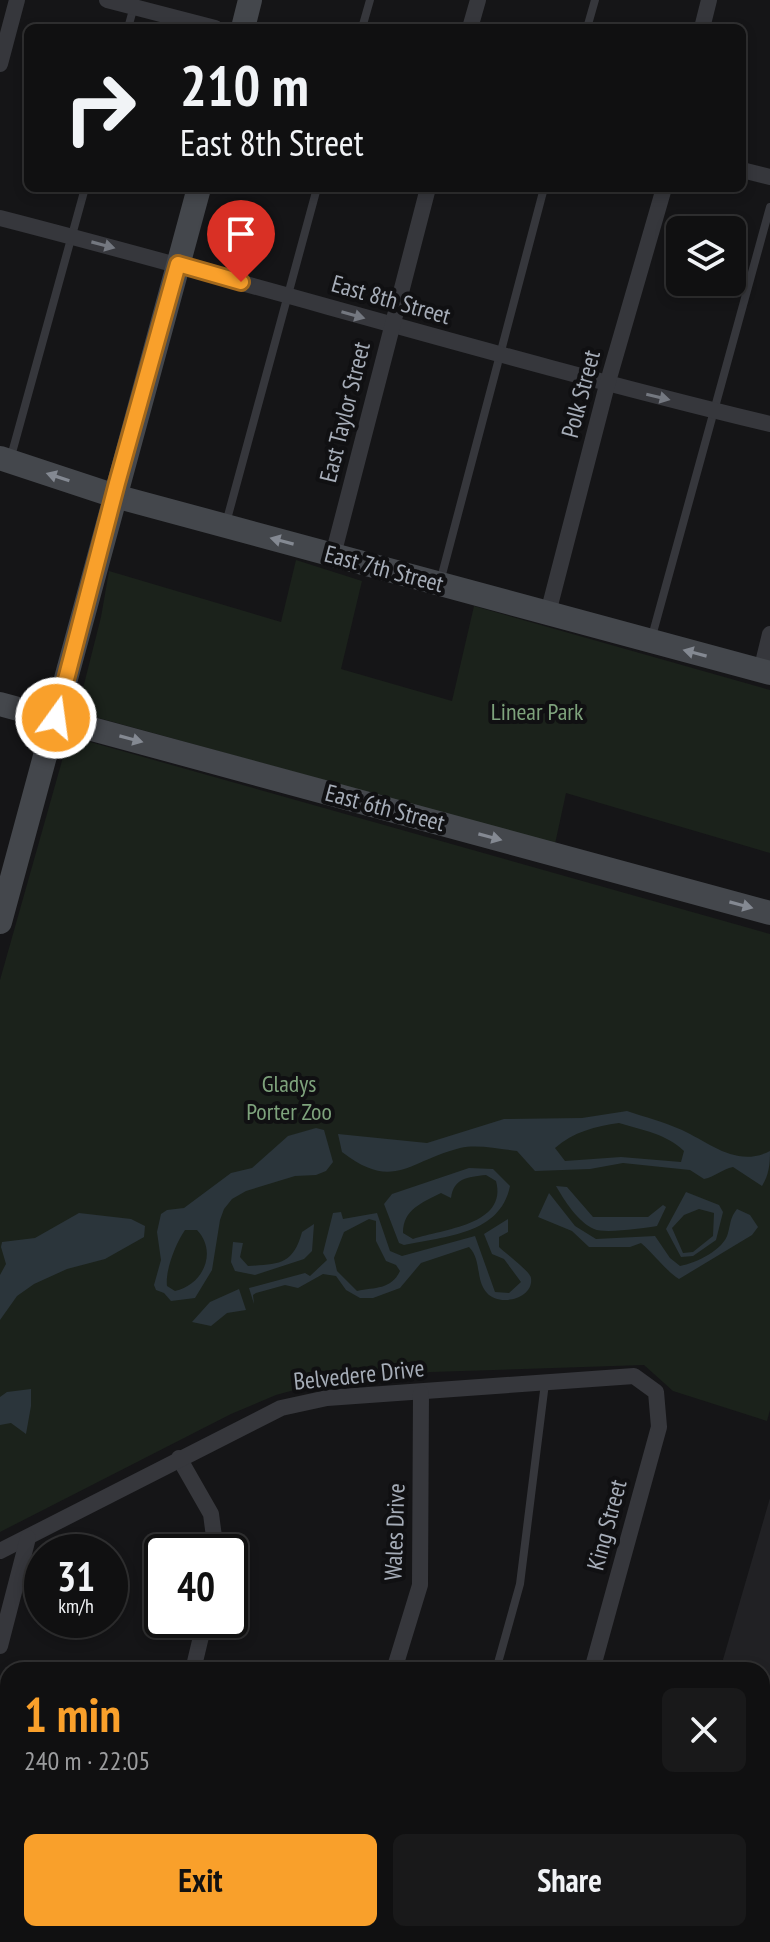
<!DOCTYPE html>
<meta charset="utf-8">
<style>
:root{--surface:#101011;--page:#19191a;--text:#f1f3f6;--muted:#9c9d9f;--line:#303031;--accent:#f9a02b}
body{margin:0;font-family:"PT Sans Narrow",sans-serif;background:var(--page);color:var(--text);height:100vh;display:flex;flex-direction:column;font-size:30px;white-space:nowrap}
*{box-sizing:border-box;margin:0}
p{font-size:26px;color:var(--muted)}
.icon{flex:none;width:44px;height:44px;fill:none;stroke:currentColor;stroke-width:2;stroke-linecap:round;stroke-linejoin:round}
.map{position:relative;flex:1;overflow:hidden}
.details{position:absolute;left:0px;top:1662px;width:770px;height:280px;display:flex;flex-direction:column;background:var(--surface);border-radius:24px 24px 0 0;box-shadow:0 4px 12px #0003,0 0 0 2px var(--line)}
.details>*{flex:none}
.hud{position:absolute;left:24px;top:24px;width:722px;height:168px;border-radius:12px;box-shadow:0 4px 12px #0003,0 0 0 2px var(--line);background:#101011;color:var(--text);overflow:hidden}
.fabs{position:absolute;left:666px;top:216px;display:grid;gap:16px}
.fabs a{display:grid;place-items:center;width:80px;height:80px;border-radius:12px;background:var(--surface);box-shadow:0 4px 12px #0003,0 0 0 2px var(--line);font-size:40px}
.speed{position:absolute;left:24px;top:1534px;display:flex;gap:16px;font-size:40px;font-weight:700;text-align:center}
.speed>*{display:grid;place-content:center;width:104px;height:104px;border-radius:50%;background:var(--surface);box-shadow:0 4px 12px #0003,0 0 0 2px var(--line);line-height:1}
.speed small{font-size:20px;font-weight:400}
.speed .limit{border:4px solid #111;border-radius:12px;background:#fff;color:#111}
.pin{position:absolute;display:grid;place-items:center;width:68px;height:68px;color:#fff;margin:-82px -34px;border-radius:50% 50% 50% 0;rotate:-45deg;box-shadow:0 0 8px #0007}
.pin .icon{rotate:45deg}
.me{position:absolute;width:88px;margin:-44px;rotate:14deg;stroke-linejoin:round;filter:drop-shadow(0 0 6px #0008)}
.turn{display:flex;align-items:center;gap:28px;height:168px;padding:0 24px;font-size:36px}
.turn .icon{width:104px;height:104px;stroke-width:2.5}
.turn b{display:block;font-size:56px;line-height:68px}
.round{display:grid;place-items:center;flex:none;width:84px;height:84px;border-radius:12px;background:var(--page)}
.head{display:flex;align-items:center;justify-content:space-between;height:136px;padding:0 24px}
h1{font-size:48px;font-weight:700;line-height:60px;color:var(--accent)}
.cta{display:flex;gap:16px;margin-top:auto;padding:16px 24px}
.cta a{flex:1;height:92px;border-radius:12px;background:var(--accent);color:#111;font-size:32px;font-weight:700;line-height:92px;text-align:center}
.cta a+a{background:var(--page);color:var(--text)}
.map>svg:first-child{display:block}
.built{fill:#212124}
.green{fill:#1b221b}
.water{fill:#2b353b;fill-rule:evenodd}
.lines{fill:none;stroke-linecap:round;stroke-linejoin:round}
.lane{stroke:#36373c;stroke-width:8}
.street{stroke:#36373c;stroke-width:16}
.secondary{stroke:#44474c;stroke-width:24}
.oneway{fill:#747880}
.oneway2{fill:#848992}
.route-casing{stroke:#a2681c;stroke-width:20}
.route{stroke:#f9a02b;stroke-width:14}
.labels{text-anchor:middle;stroke-width:8;stroke-linejoin:round;paint-order:stroke}
.street-label{font-size:24px;fill:#a6adb8;stroke:#101012}
.park-label{font-size:24px;fill:#7ea37c;stroke:#101012}
</style>
<div class="map">
<svg width="770" height="1942" viewBox="0 0 770 1942">
<rect width="100%" height="100%" fill="#151517"/>
<!-- built -->
<path class="built" d="M 770,1498 L 770,1694 L 762,1701 L 762,1670 L 720,1670 Z"/>
<!-- green -->
<g class="green">
<path d="M 296,560 L 362,581 L 341,669 L 452,701 L 474,606 L 770,690 L 770,853 L 566,793 L 555,844 L 77,712 L 101,617 L 109,571 L 281,622 Z"/>
<path d="M 69,736 L 770,934 L 770,1410 L 767,1421 L 673,1391 L 644,1365 L 431,1372 L 316,1384 L 276,1395 L 231,1414 L 0,1532 L 0,980 Z"/>
</g>
<!-- water -->
<g class="water">
<path d="M 627,1111 C 645,1117 664,1122 682,1130 C 710,1143 737,1168 770,1151 C 770,1164 769,1175 762,1186 L 733,1167 C 722,1169 715,1177 704,1179 L 690,1170 L 623,1163 L 590,1169 L 535,1171 L 517,1151 C 500,1149 477,1144 460,1148 C 408,1161 394,1192 342,1152 L 338,1134 L 427,1143 L 504,1119 L 582,1118 ZM 619,1123 C 642,1130 667,1134 684,1151 L 681,1162 L 621,1157 L 565,1161 L 555,1148 C 573,1132 596,1126 619,1123 Z"/>
<path d="M 316,1128 L 324,1130 L 333,1162 L 326,1171 L 316,1175 L 295,1176 L 246,1191 L 232,1199 L 224,1209 L 220,1220 L 212,1270 L 195,1298 L 171,1301 L 164,1293 L 156,1290 L 154,1285 L 161,1260 L 157,1232 L 161,1214 L 167,1210 L 184,1208 L 231,1173 L 252,1168 L 288,1136 ZM 185,1230 L 197,1230 C 218,1252 203,1285 175,1291 L 167,1286 C 165,1270 176,1243 185,1230 Z"/>
<path d="M 469,1168 L 493,1169 L 510,1186 C 500,1235 445,1236 404,1245 L 399,1243 L 384,1204 L 392,1194 ZM 486,1175 L 496,1181 C 508,1225 443,1229 413,1239 L 403,1233 C 403,1209 422,1203 441,1193 L 451,1198 C 454,1178 467,1177 486,1175 Z"/>
<path d="M 556,1186 L 567,1187 L 593,1217 L 648,1217 L 663,1205 L 666,1207 L 657,1226 C 643,1228 605,1234 594,1229 C 578,1222 564,1200 556,1186 Z"/>
<path d="M 686,1192 L 719,1205 L 723,1212 L 716,1240 L 693,1256 L 681,1257 L 666,1229 ZM 699,1209 L 714,1213 L 713,1236 L 693,1252 L 683,1253 L 672,1228 L 684,1215 Z"/>
<path d="M 549,1193 L 575,1226 L 596,1239 L 655,1236 L 670,1258 L 680,1266 C 696,1263 724,1250 728,1233 C 731,1222 730,1218 737,1209 L 750,1215 L 758,1227 L 752,1235 L 679,1279 C 664,1269 655,1255 641,1243 L 630,1247 L 589,1247 L 572,1231 L 538,1217 Z"/>
<path d="M 341,1212 L 343,1219 L 377,1213 L 390,1251 L 402,1256 L 475,1236 L 495,1292 L 509,1293 L 521,1282 L 504,1259 L 492,1254 L 484,1234 L 508,1219 L 508,1232 L 499,1237 L 499,1247 C 505,1253 530,1271 531,1278 C 534,1299 499,1307 487,1293 C 475,1280 482,1260 469,1247 L 421,1263 L 400,1288 L 373,1298 L 360,1298 L 346,1290 L 336,1276 L 323,1274 L 298,1288 L 285,1285 L 256,1293 L 253,1295 L 254,1304 L 249,1288 L 305,1273 L 310,1276 L 327,1260 L 323,1253 L 333,1213 ZM 369,1219 L 376,1221 L 376,1241 L 386,1261 L 396,1265 L 400,1271 C 391,1290 375,1287 357,1291 L 337,1271 L 334,1258 L 344,1232 Z"/>
<path d="M 79,1213 L 131,1219 L 145,1226 L 144,1237 L 105,1259 L 67,1269 L 34,1284 L 17,1296 L 0,1320 L 0,1275 L 6,1264 L 1,1247 L 2,1242 L 35,1238 Z"/>
<path d="M 314,1224 L 312,1251 L 304,1259 L 255,1275 L 235,1271 L 231,1262 L 233,1242 L 243,1243 L 240,1257 L 248,1266 C 279,1264 293,1265 302,1232 Z"/>
<path d="M 239,1289 L 246,1310 L 227,1313 L 211,1326 L 192,1322 L 210,1302 Z"/>
<path d="M 31,1389 L 31,1406 L 26,1434 L 11,1423 L 0,1425 L 0,1397 L 7,1392 Z"/>
</g>
<g class="lines">
<!-- lane -->
<g class="lane">
<path d="M 128,28 L 134,6"/>
<path d="M 362,28 L 370,0"/>
<path d="M 587,28 L 595,0"/>
<path d="M 10,460 L 85,188"/>
<path d="M 226,523 L 317,188"/>
<path d="M 440,582 L 544,188"/>
<path d="M 654,629 L 770,207"/>
<path d="M 496,1670 L 520,1584 L 545,1383"/>
</g>
<!-- street -->
<g class="street">
<path d="M 107,0 L 215,28"/>
<path d="M 470,28 L 478,0"/>
<path d="M 702,28 L 709,0"/>
<path d="M 0,64 L 17,0"/>
<path d="M 742,170 L 770,177"/>
<path d="M 0,218 C 257,284 512,362 770,424"/>
<path d="M 333,555 L 428,188"/>
<path d="M 548,613 L 607,385 L 664,188"/>
<path d="M 761,671 L 770,634"/>
<path d="M 179,1458 L 211,1514 L 216,1552"/>
<path d="M 0,1551 L 281,1408 L 327,1398 L 634,1376 L 656,1392 L 659,1427 L 592,1670"/>
<path d="M 0,1646 L 28,1538"/>
<path d="M 193,1670 L 205,1620"/>
<path d="M 394,1670 L 420,1585 L 421,1393"/>
<path d="M 172,1942 L 188,1934"/>
<path d="M 769,1942 L 770,1940"/>
</g>
<!-- secondary -->
<g class="secondary">
<path d="M 243,28 L 250,0"/>
<path d="M 0,458 L 115,496 L 770,673"/>
<path d="M 0,704 L 770,913"/>
<path d="M 0,922 L 199,188"/>
<path d="M 762,1715 L 770,1708"/>
<path d="M 452,1942 L 466,1934"/>
</g>
</g>
<!-- one-way arrows -->
<defs><path id="oneway-solid" d="M-6-.8H1V-3.2L6.5 0L1 3.2V.8H-6Z" transform="scale(2)"/></defs>
<g class="oneway">
<use href="#oneway-solid" transform="translate(103 245) rotate(15)"/>
<use href="#oneway-solid" transform="translate(353 315) rotate(16)"/>
<use href="#oneway-solid" transform="translate(658 397) rotate(13)"/>
</g>
<g class="oneway2">
<use href="#oneway-solid" transform="translate(58 477) rotate(-162)"/>
<use href="#oneway-solid" transform="translate(282 541) rotate(-165)"/>
<use href="#oneway-solid" transform="translate(695 653) rotate(-165)"/>
<use href="#oneway-solid" transform="translate(131 739) rotate(15)"/>
<use href="#oneway-solid" transform="translate(490 837) rotate(15)"/>
<use href="#oneway-solid" transform="translate(741 905) rotate(15)"/>
</g>
<g class="lines">
<!-- route casing -->
<g class="route-casing">
<path id="route" d="M 56,718 L 117,483 L 178,264 L 241,282"/>
</g>
<!-- route -->
<use href="#route" class="route"/>
</g>
<g class="labels">
<!-- street labels -->
<g class="street-label">
<text transform="translate(391 300) rotate(16)" y="8">East 8th Street</text>
<text transform="translate(581 394) rotate(-75)" y="8">Polk Street</text>
<text transform="translate(345 412) rotate(-76)" y="8">East Taylor Street</text>
<text transform="translate(384 569) rotate(15)" y="8">East 7th Street</text>
<text transform="translate(385 808) rotate(15)" y="8">East 6th Street</text>
<text transform="translate(359 1375) rotate(-6)" y="8">Belvedere Drive</text>
<text transform="translate(607 1525) rotate(-75)" y="8">King Street</text>
<text transform="translate(395 1532) rotate(-88)" y="8">Wales Drive</text>
</g>
<!-- park labels -->
<g class="park-label">
<text x="537" y="720">Linear Park</text>
<text x="289" y="1092">Gladys<tspan x="289" dy="28">Porter Zoo</tspan></text>
</g>
</g>
</svg>
<div class="fabs">
<a><svg class="icon" aria-label="layers" viewBox="0 0 24 24"><path d="M12 4l9 5-9 5-9-5zM3 14l9 5 9-5"/></svg></a>
</div>
<div class="speed"><div>31<small>km/h</small></div><div class="limit">40</div></div>
<div class="pin" style="left:241px;top:282px;background:#d93025"><svg class="icon" aria-label="arrive" viewBox="0 0 24 24"><path d="M6 21V4h12l-3 4 3 4H6"/></svg></div>
<svg class="me" style="left:56px;top:718px" viewBox="-20 -20 40 40"><circle r="17" fill="#f9a02b" stroke="#fff" stroke-width="3"/><path d="M0-11L8 9 0 5-8 9z" fill="#fff"/></svg>
<div class="hud">
<div class="turn"><svg class="icon" aria-label="right" viewBox="0 0 24 24"><path d="M7 20v-9h11M14 6l5 5-5 5"/></svg><div><b>210 m</b>East 8th Street</div></div>
</div>
<section class="details">
<div class="head"><div><h1>1 min</h1><p>240 m · 22:05</p></div><a class="round"><svg class="icon" aria-label="close" viewBox="0 0 24 24"><path d="M6 6l12 12M18 6L6 18"/></svg></a></div>
<div class="cta"><a>Exit</a><a>Share</a></div>
</section>
</div>
